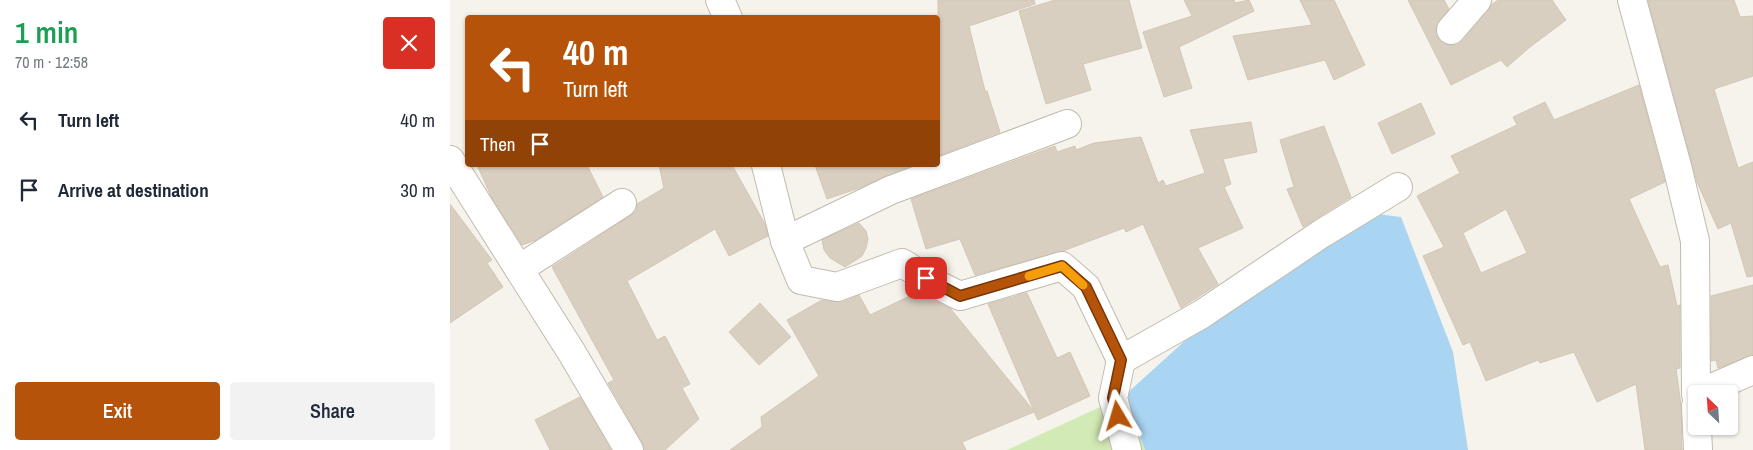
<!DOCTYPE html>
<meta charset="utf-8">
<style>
:root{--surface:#fff;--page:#f2f2f3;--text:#1f2937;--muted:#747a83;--accent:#b45309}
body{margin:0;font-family:"Archivo Narrow",sans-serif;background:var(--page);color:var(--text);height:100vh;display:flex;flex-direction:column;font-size:19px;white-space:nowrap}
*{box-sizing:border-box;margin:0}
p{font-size:16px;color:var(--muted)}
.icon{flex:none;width:28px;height:28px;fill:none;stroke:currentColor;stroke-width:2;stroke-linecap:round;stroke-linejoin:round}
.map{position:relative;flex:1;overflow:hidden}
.side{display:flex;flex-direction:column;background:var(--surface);width:450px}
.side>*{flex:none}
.hud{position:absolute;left:15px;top:15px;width:475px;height:152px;border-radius:5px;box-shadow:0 1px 4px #0004;background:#b45309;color:#fff;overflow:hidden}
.needle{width:32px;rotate:335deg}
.fabs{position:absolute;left:1238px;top:385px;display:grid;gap:10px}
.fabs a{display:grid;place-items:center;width:50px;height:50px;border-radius:5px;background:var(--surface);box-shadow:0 1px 4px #0004;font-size:25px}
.pin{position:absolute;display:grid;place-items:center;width:42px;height:42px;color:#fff;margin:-21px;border-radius:10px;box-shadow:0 2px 8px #0006}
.me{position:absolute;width:55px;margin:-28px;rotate:353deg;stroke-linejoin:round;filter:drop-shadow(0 0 4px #0008)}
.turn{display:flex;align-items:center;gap:18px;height:105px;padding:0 15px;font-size:22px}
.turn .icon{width:65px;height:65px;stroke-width:2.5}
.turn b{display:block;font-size:35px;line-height:42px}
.then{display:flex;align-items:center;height:48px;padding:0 15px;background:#0003;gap:10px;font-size:19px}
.round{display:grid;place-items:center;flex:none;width:52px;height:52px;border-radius:5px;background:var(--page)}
.summary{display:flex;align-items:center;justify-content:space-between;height:85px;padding:0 15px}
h1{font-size:30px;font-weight:600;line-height:38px;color:#1e9e55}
.button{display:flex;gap:10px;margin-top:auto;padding:10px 15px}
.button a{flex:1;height:58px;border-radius:5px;background:var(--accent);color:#fff;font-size:20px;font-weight:600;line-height:58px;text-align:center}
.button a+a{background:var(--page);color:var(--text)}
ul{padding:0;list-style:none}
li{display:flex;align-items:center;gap:15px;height:70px;padding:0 15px}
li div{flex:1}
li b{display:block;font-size:19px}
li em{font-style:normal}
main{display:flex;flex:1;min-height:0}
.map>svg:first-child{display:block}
.green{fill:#d2eab5}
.water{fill:#a9d4f2}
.building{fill:#d8cfc1;stroke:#d3c7b4;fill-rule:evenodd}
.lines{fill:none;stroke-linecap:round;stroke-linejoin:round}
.minor-casing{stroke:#c2bbae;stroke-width:30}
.minor{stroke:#fff;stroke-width:28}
.route-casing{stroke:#753606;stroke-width:12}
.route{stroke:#b45309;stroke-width:9}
.slow{stroke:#f59e0b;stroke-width:9}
</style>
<main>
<section class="side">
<div class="summary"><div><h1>1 min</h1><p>70 m · 12:58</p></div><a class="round" style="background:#d93025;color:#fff"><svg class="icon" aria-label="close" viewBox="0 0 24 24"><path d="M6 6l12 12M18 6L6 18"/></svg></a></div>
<ul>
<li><svg class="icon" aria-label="left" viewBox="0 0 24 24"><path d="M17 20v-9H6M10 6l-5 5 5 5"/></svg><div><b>Turn left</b></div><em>40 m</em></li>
<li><svg class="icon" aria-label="arrive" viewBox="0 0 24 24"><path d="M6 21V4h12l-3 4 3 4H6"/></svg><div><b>Arrive at destination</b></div><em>30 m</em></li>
</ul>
<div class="button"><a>Exit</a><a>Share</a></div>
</section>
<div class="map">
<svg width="1303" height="450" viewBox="0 0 1303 450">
<rect width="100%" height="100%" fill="#f6f3ec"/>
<!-- green -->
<path class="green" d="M 674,396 L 695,450 L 557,450 Z"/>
<!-- water -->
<path class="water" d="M 919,213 L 951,217 L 1003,352 L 1018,450 L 695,450 L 674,396 L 748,329 Z"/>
<!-- building -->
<g class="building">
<path d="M 488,0 L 584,0 L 585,4 L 519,26 L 535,91 L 537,91 L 550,132 L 488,156 Z"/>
<path d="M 605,0 L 679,0 L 692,48 L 633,64 L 641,90 L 596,104 L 569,11 Z"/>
<path d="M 734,0 L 784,0 L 785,3 L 799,0 L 804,11 L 729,47 L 742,88 L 714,97 L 693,32 L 742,16 Z"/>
<path d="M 850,0 L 884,0 L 915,65 L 884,80 L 875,60 L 798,80 L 783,36 L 862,25 Z"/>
<path d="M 958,0 L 994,0 L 999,9 L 986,27 L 986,35 L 990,41 L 999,45 L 1007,45 L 1013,40 L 1041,5 L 1048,0 L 1102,0 L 1116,20 L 1080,47 L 1057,67 L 1051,60 L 1001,85 Z"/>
<path d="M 1198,0 L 1284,0 L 1290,17 L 1303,16 L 1303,76 L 1264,89 L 1288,168 L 1303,162 L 1303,276 L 1297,277 L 1281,223 L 1268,229 L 1247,182 Z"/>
<path d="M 1189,85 L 1215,182 L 1179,199 L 1210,267 L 1218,265 L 1227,306 L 1230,305 L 1230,368 L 1226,369 L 1231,405 L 1232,450 L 1195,450 L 1186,384 L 1147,402 L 1124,352 L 1090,363 L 1088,360 L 1036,381 L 1020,342 L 1013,345 L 973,256 L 994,247 L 967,196 L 1010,173 L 1001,156 L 1067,125 L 1063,117 L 1095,102 L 1104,120 ZM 1056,209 L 1077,253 L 1031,273 L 1013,233 Z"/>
<path d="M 971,103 L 985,134 L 942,154 L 928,123 Z"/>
<path d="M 801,122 L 807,152 L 773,159 L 781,184 L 774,187 L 793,228 L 748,248 L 768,284 L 731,308 L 693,224 L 676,232 L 674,228 L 613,251 L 525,275 L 510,239 L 476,249 L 461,199 L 605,146 L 607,152 L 625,146 L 626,150 L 644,143 L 691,137 L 708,183 L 713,180 L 716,186 L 755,173 L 740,130 Z"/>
<path d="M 874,126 L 901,197 L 853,227 L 837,189 L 844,187 L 830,140 Z"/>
<path d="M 27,165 L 137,165 L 153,197 L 86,240 L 72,245 L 42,198 Z"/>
<path d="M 209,165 L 282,165 L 315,224 L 318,236 L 279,256 L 265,229 L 177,281 L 207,340 L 215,336 L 240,384 L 232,388 L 249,419 L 215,450 L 195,450 L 192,442 L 158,383 L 164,380 L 102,267 L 180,216 L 186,211 L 187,204 L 214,188 Z"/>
<path d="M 365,165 L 463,165 L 409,188 L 377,199 Z"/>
<path d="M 0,204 L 42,260 L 37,263 L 53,287 L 0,323 Z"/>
<path d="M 409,223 L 416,231 L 418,239 L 416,248 L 412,256 L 395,267 L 380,258 L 374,250 L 372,240 Z"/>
<path d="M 1303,285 L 1303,355 L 1268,368 L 1266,360 L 1261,361 L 1261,296 Z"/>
<path d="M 466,293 L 500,308 L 584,411 L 538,304 L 577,293 L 607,358 L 620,352 L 640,396 L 588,420 L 584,412 L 512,442 L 516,450 L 280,450 L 312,427 L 311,417 L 369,376 L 337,320 L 372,300 L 392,302 L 409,295 L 420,315 Z"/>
<path d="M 310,303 L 341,337 L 309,365 L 279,332 Z"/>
<path d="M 130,397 L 161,450 L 100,450 L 85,420 Z"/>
</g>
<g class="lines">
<!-- minor casing -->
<g class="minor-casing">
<g id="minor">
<path d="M 270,0 L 278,18"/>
<path d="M 1182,0 L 1228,170 L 1245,241 L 1246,394"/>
<path d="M 1001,30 L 1027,0"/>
<path d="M 0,160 L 122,353 L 179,450"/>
<path d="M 316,165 L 335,241 L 351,280 L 387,287 L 452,263 L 488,285 L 510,296 L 612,266 L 636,287 L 671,360"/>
<path d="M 335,241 L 441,190 L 617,124"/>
<path d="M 69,269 L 172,203"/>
<path d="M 1248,394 L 1303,370"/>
<path d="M 1246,406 L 1248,450"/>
<path d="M 677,450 L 663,398 L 671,360 L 752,314 L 871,234 L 948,187"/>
</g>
</g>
<!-- minor -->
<use href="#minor" class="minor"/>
</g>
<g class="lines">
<!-- route casing -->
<g class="route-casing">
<path id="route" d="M 476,278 L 510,296 L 612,266 L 636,287 L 671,360 L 663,398 L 668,416"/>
</g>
<!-- route -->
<use href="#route" class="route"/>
<!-- slow -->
<path class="slow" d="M 579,276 L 612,266 L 633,285"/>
</g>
</svg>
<div class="fabs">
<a><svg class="needle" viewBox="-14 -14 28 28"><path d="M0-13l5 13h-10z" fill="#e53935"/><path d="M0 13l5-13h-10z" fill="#747a83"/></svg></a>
</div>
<div class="pin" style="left:476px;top:278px;background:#d93025"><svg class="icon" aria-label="arrive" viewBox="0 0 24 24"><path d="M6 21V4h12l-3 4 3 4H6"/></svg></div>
<svg class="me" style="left:668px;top:416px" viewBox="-20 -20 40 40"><path d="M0-17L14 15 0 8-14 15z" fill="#b45309" stroke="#fff" stroke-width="4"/></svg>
<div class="hud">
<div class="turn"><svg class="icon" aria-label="left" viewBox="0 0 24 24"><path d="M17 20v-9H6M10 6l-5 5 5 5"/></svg><div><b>40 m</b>Turn left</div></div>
<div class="then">Then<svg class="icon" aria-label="arrive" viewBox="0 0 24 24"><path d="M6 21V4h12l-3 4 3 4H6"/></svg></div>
</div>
</div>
</main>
